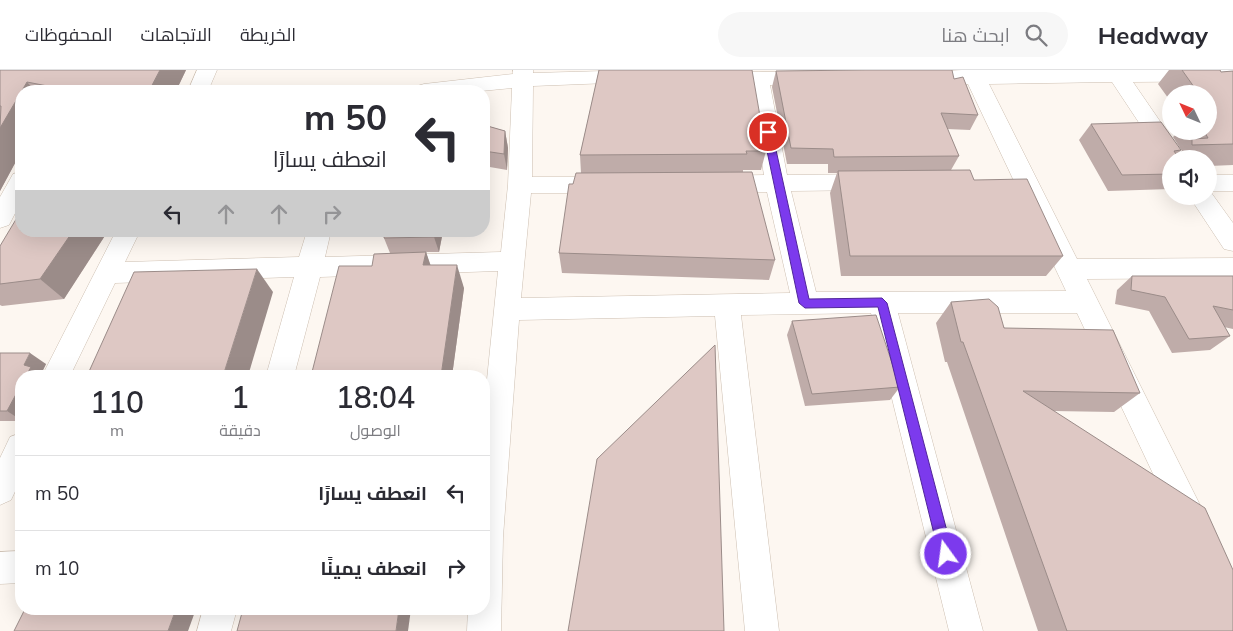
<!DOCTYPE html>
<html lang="ar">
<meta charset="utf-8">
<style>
:root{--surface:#fff;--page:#f7f7f7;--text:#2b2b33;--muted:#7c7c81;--line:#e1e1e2}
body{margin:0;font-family:Mulish,Cairo,sans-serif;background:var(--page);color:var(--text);direction:rtl;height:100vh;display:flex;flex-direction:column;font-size:19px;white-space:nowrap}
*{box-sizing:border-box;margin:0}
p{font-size:16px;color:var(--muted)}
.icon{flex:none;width:28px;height:28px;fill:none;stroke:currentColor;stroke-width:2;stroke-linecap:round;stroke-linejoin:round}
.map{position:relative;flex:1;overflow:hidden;direction:ltr}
.panel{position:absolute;left:15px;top:300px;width:475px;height:245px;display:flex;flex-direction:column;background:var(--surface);border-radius:20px;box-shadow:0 5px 20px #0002;direction:rtl}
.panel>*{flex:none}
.banner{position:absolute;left:15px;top:15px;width:475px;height:152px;border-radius:20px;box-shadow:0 5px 20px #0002;direction:rtl;background:#fff;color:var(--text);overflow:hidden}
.needle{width:32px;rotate:313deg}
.tools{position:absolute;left:1162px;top:15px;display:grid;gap:10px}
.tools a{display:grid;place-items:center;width:55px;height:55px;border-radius:50%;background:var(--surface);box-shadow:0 5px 20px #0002;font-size:25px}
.pin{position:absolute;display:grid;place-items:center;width:42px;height:42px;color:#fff;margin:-21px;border:2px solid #fff;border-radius:50%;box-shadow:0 1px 5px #0007}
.me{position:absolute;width:55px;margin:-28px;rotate:346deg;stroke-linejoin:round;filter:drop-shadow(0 0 4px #0008)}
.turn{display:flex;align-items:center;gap:18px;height:105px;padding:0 20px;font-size:22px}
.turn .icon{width:65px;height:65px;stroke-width:2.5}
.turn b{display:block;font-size:35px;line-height:42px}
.lanes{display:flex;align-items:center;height:48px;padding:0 20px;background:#0003;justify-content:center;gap:25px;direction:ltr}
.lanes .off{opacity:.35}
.eta{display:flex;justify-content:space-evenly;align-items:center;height:85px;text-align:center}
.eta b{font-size:30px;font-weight:600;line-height:35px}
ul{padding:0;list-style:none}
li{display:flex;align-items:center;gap:15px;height:75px;padding:0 20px;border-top:1px solid var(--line)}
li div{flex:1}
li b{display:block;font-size:19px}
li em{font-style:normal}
header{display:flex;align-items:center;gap:30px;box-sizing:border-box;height:70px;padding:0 25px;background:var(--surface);border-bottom:1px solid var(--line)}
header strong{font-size:24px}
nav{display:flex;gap:28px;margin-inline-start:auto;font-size:18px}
.search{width:350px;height:45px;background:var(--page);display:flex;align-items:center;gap:12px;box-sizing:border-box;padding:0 18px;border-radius:28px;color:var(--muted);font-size:19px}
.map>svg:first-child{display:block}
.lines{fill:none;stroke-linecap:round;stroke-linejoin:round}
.minor-casing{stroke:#cdbfb1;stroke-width:1}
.minor{fill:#fff;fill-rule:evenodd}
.wall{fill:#bfaca9}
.shaded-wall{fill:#9b8c89}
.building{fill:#dec8c4;stroke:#9b8c89}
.route{fill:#7c3aed;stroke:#51269a}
</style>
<header>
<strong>Headway</strong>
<div class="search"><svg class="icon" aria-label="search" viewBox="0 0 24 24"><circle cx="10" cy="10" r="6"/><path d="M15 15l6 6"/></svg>ابحث هنا</div>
<nav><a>الخريطة</a><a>الاتجاهات</a><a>المحفوظات</a></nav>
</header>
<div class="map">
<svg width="1233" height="561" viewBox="0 0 1233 561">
<rect width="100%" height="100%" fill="#fdf7f1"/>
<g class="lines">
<!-- minor casing -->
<g class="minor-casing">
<g id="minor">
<path d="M 197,0 L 217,0 L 208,21 L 188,21 Z"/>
<path d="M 513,0 L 533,0 L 533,3 L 640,0 L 644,5 L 641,10 L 634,12 L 533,16 L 532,107 L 607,107 L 615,109 L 619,115 L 615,121 L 607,123 L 531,123 L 521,228 L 790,223 L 767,122 L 717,122 L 709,120 L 705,114 L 709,108 L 717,106 L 764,105 L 749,15 L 710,11 L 707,6 L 710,1 L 715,0 L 758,2 L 812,1 L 819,3 L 822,8 L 819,13 L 812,15 L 770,15 L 787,105 L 872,104 L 880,106 L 884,112 L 880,118 L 872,120 L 791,121 L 816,222 L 1066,221 L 968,14 L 917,15 L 910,13 L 907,8 L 910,3 L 962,0 L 1233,0 L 1233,11 L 1133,12 L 1186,89 L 1171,89 L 1171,96 L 1167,95 L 1112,12 L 989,14 L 1077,189 L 1233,188 L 1233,208 L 1087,209 L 1204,443 L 1209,454 L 1204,465 L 1193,470 L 1182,465 L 1077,243 L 898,243 L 983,561 L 949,561 L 871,243 L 741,245 L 779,561 L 745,561 L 715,246 L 519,250 L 503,467 L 501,561 L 467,561 L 468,539 L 484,539 L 484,339 L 498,201 L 320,207 L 294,306 L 266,306 L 294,207 L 115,213 L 70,306 L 42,306 L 116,161 L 140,161 L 125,192 L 299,187 L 307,161 L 331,161 L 325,187 L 501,182 L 508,115 L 512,18 L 481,21 L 414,21 L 417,16 L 424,14 L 513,4 Z"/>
<path d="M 21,102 L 21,132 L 9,155 L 0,158 L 0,127 L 13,104 Z"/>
<path d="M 1209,105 L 1233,105 L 1233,121 L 1210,121 L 1233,153 L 1233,181 L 1224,179 L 1189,126 L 1209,126 Z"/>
<path d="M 21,363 L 21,409 L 11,430 L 0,435 L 0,388 L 10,367 Z"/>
<path d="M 21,481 L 21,513 L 0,514 L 0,482 Z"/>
<path d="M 203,539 L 237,539 L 231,561 L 197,561 Z"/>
</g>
</g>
<!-- minor -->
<use href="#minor" class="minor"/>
</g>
<!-- wall -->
<g class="wall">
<path d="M 0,0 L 186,0 L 176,21 L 21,21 L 21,82 L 0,121 Z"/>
<path d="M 599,0 L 766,81 L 761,100 L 743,100 L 743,102 L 775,190 L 769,210 L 562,203 L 559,183 L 573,114 L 581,103 L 580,85 Z"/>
<path d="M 1169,0 L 1220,0 L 1221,2 L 1233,1 L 1233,95 L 1209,96 L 1209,89 L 1171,89 L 1171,119 L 1108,121 L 1079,70 L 1091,54 L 1181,80 L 1177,85 L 1177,86 L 1182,81 L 1173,67 L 1179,61 L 1209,61 L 1209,24 L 1171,24 L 1171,32 L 1158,14 Z"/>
<path d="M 776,1 L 954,9 L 978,45 L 970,60 L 947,59 L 959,86 L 951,100 L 974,110 L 1063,186 L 1046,206 L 841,206 L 830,123 L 837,103 L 828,103 L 828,94 L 787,94 L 772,17 Z"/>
<path d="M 484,55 L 505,61 L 508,78 L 507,100 L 484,96 Z"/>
<path d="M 21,161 L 108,161 L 64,229 L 2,236 L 0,235 L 0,176 Z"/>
<path d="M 443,161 L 439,182 L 426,182 L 430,195 L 464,218 L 452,306 L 311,306 L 372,196 L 390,183 L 384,168 Z"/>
<path d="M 1132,206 L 1233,206 L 1233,259 L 1224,257 L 1230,266 L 1210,280 L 1172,283 L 1149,241 L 1115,234 L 1117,220 Z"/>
<path d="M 951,232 L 1140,323 L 1114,342 L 1053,341 L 1233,561 L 1038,561 L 947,292 L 945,292 L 936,253 Z"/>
<path d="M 792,251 L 900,317 L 890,330 L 805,336 L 787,265 Z"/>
<path d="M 0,283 L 46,294 L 41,304 L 44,306 L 21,306 L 21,351 L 0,351 Z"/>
</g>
<!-- shaded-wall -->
<g class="shaded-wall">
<path d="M 160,0 L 186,0 L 176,21 L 149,21 Z"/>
<path d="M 27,12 L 35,21 L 22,21 Z"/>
<path d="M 21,22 L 21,82 L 0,121 L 0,58 Z"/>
<path d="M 505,61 L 508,78 L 507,100 L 504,84 Z"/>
<path d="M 73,161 L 108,161 L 64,229 L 40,209 Z"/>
<path d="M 435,161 L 443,161 L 439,182 L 434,167 Z"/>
<path d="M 426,182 L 434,205 L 423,195 Z"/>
<path d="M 457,195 L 464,218 L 452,306 L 441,306 Z"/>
<path d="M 257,199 L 273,222 L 248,306 L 223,306 Z"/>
<path d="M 30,283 L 46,294 L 41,304 L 44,306 L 26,306 L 24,295 Z"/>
<path d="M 21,315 L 21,350 L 7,341 Z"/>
<path d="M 176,539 L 196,539 L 188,561 L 168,561 Z"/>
<path d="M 399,539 L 411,539 L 408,561 L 396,561 Z"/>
</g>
<!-- building -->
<g class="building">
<path d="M 0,0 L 160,0 L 149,21 L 73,21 L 27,12 L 0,58 L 1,36 L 0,36 Z"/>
<path d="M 599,0 L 752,0 L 766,81 L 746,81 L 747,84 L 580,85 Z"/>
<path d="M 865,0 L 952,0 L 954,9 L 963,7 L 978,45 L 941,43 L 959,86 L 834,87 L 833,79 L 791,78 L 776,1 Z"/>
<path d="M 1182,0 L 1220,0 L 1221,2 L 1233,1 L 1233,74 L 1192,75 L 1192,69 L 1208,68 L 1204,61 L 1209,61 L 1209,45 L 1215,45 L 1209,36 L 1209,24 L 1199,24 Z"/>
<path d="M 1161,52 L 1181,80 L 1174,81 L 1179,89 L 1171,89 L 1171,104 L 1122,105 L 1091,54 Z"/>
<path d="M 484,55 L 505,61 L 504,84 L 484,81 Z"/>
<path d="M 970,100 L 974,110 L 1027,109 L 1063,186 L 850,186 L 838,101 Z"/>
<path d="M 752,102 L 775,190 L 559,183 L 569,114 L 573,114 L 576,103 Z"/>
<path d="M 21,141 L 21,161 L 73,161 L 40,209 L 0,214 L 0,176 Z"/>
<path d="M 385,161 L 435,161 L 434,167 L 384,168 Z"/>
<path d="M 426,182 L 423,195 L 457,195 L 441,306 L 311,306 L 339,196 L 372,196 L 374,184 Z"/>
<path d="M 257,199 L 223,306 L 87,306 L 134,202 Z"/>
<path d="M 1132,206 L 1233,206 L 1233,240 L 1213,236 L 1230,266 L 1189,269 L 1165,227 L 1131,220 Z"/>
<path d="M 989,229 L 998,237 L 1004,258 L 1113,260 L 1140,323 L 1023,321 L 1205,438 L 1233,500 L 1233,561 L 1067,561 L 963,272 L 961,272 L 951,232 Z"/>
<path d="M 876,245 L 900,317 L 812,324 L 792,251 Z"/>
<path d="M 715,275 L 724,561 L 568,561 L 597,389 Z"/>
<path d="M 0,283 L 30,283 L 24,295 L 31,297 L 26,306 L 21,306 L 21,315 L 7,341 L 0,341 Z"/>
<path d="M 25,539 L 176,539 L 168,561 L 14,561 Z"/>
<path d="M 243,539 L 399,539 L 396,561 L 237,561 Z"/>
</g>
<!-- route -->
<path class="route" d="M 764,59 L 771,59 L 772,62 L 809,229 L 882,228 L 887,233 L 953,484 L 951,489 L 946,490 L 941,489 L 939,484 L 878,237 L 805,238 L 799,233 L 763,62 Z"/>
</svg>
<div class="tools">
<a><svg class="needle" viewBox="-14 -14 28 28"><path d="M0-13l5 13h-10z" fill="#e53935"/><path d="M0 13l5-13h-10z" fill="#7c7c81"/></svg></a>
<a><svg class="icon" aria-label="sound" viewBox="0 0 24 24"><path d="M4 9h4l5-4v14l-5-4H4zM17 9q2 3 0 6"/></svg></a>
</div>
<div class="pin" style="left:768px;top:62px;background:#d93025"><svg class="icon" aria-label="arrive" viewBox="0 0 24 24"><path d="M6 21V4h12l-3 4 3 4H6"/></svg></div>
<svg class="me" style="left:946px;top:484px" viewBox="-20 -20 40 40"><circle r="17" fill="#7c3aed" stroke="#fff" stroke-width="3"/><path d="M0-11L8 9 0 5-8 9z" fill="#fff"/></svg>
<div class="banner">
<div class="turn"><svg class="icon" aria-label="left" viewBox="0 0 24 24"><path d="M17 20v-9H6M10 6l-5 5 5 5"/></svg><div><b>50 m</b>انعطف يسارًا</div></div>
<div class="lanes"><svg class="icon" aria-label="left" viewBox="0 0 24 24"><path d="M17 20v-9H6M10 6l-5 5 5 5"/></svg><svg class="icon off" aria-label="ahead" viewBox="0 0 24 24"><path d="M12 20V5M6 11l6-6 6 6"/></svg><svg class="icon off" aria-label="ahead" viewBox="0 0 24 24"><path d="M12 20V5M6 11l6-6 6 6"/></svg><svg class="icon off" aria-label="right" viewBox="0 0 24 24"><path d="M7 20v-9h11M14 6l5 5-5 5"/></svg></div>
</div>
<section class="panel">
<div class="eta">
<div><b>18:04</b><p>الوصول</p></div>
<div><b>1</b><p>دقيقة</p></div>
<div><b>110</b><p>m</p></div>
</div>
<ul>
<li><svg class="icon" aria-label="left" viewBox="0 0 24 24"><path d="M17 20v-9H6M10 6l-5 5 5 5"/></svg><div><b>انعطف يسارًا</b></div><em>50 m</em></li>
<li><svg class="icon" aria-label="right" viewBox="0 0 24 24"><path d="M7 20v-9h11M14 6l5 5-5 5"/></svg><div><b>انعطف يمينًا</b></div><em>10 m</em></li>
</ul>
</section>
</div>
